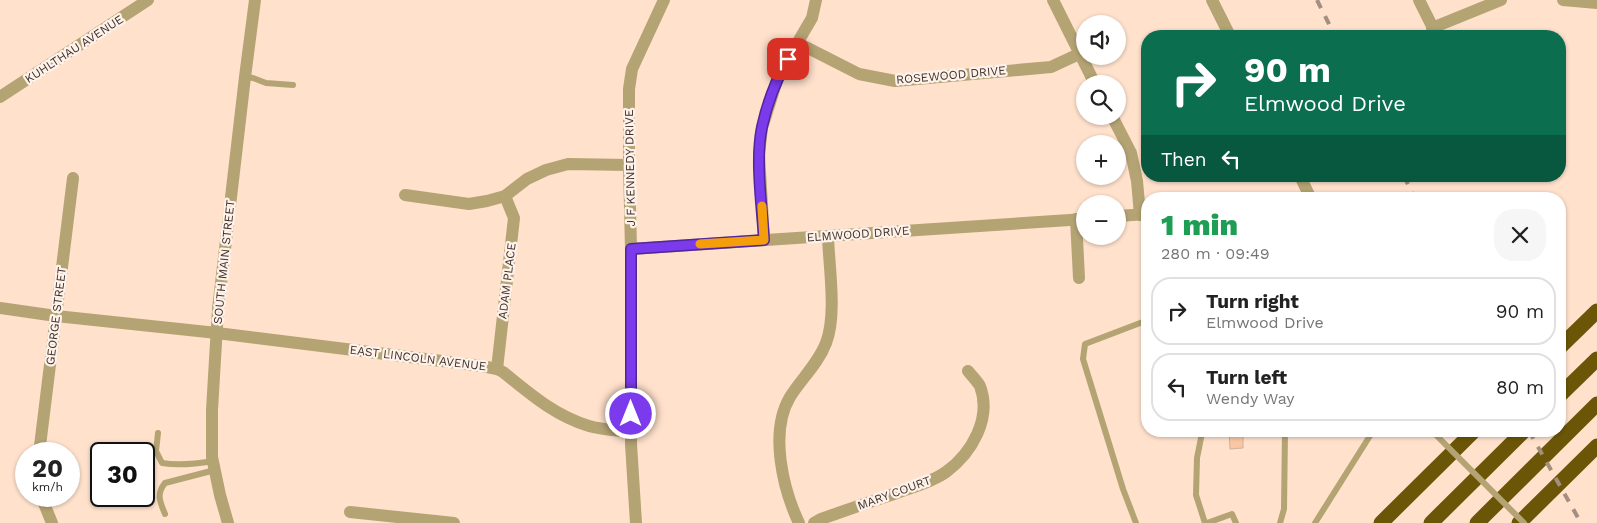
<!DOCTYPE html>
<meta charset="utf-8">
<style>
:root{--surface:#fff;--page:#f6f6f6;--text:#222;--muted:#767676;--line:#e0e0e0}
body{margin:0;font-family:"Work Sans",sans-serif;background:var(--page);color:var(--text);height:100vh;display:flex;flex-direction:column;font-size:19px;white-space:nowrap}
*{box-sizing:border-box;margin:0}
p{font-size:16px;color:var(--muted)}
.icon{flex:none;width:28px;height:28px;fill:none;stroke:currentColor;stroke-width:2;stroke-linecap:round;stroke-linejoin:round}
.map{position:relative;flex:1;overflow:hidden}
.sheet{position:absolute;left:1141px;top:192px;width:425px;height:245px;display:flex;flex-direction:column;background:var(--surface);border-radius:20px;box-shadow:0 1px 4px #0004}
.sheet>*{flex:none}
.banner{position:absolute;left:1141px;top:30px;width:425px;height:152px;border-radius:20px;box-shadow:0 1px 4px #0004;background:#0b6e4f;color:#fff;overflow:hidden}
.fabs{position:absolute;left:1076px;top:15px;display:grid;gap:10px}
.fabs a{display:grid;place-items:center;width:50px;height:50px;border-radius:50%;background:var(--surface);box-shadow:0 1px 4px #0004;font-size:25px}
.speed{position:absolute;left:15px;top:442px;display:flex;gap:10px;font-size:25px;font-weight:700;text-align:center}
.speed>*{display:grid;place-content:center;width:65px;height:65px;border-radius:50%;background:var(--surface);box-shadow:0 1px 4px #0004;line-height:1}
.speed small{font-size:12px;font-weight:400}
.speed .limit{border:2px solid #111;border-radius:8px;background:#fff;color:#111}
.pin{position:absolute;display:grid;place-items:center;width:42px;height:42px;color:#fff;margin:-21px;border-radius:10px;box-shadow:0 2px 8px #0006}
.me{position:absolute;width:55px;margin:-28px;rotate:0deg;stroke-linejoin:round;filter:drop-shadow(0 0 4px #0008)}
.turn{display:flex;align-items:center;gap:18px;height:105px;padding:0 20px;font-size:22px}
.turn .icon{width:65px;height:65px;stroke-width:2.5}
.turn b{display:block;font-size:35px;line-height:42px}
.then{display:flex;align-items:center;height:48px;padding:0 20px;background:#0003;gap:10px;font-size:19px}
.round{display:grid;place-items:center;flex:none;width:52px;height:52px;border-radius:20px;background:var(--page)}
.headline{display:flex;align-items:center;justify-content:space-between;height:85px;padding:0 20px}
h1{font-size:30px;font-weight:800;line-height:38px;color:#1e9e55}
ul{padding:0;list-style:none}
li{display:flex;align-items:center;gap:15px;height:68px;margin:0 10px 8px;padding:0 10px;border:2px solid var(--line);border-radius:20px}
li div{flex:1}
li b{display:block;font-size:19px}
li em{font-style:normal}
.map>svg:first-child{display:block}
.building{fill:#f9c7a4;stroke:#ceb29e}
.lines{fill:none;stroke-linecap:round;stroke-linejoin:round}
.service{stroke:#b4a373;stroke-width:6}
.minor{stroke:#b4a373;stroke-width:12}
.tertiary{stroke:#b4a373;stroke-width:12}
.motorway{stroke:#6b5608;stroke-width:15}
.rail{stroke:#a38e7f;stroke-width:4;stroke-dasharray:9 9;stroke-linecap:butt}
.service-bridge{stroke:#b4a373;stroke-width:6}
.route-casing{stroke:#51269a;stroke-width:12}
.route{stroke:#7c3aed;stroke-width:9}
.slow{stroke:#f59e0b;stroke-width:9}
.labels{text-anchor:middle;stroke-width:4.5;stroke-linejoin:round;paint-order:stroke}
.street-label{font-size:12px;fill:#3d3129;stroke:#fef2ea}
</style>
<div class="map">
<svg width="1597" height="523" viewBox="0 0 1597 523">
<rect width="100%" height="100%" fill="#ffe1cc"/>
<!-- building -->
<path class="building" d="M 1229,431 L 1243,431 L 1243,448 L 1230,449 Z"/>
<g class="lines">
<!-- service -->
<g class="service">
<path d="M 245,77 L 253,78 L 266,83 L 293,85"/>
<path d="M 158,433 L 156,451 L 162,463 C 179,466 196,464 213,461"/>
<path d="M 165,514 C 160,502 156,494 165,483 L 215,470"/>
<path d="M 1136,523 L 1123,489 L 1083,359 L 1085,344 L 1148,320"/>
<path d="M 1205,523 L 1196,495 L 1197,458 L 1202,433 L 1205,431"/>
<path d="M 1207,523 L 1232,514 L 1236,523"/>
<path d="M 1280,523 L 1284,509 L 1285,431"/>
<path d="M 1315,523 L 1373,431"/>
</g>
<!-- minor -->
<g class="minor">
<path d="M 1053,0 L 1095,84"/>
<path d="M 1212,0 L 1230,36"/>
<path d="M 1419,0 L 1437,36"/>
<path d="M 1563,0 L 1597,3"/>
<path d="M 1432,28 L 1501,0"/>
<path d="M 798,43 L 859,74 L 895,81 L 1051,67 L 1079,54"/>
<path d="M 1112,116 L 1131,153 L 1137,181 L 1140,215"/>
<path d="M 1300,176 L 1311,199"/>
<path d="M 405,195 L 469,204 L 487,201 L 505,196 L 527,179 L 546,170 L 568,164 L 629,165"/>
<path d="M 1118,216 L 1147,214"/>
<path d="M 1076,219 L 1079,278"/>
<path d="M 764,240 L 759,154 L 762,128 L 779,74 L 812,18 L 816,0"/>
<path d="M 631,249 L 1085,219"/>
<path d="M 0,308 L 56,316 L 217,333 L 482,366 L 497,369 L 503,372 C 529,393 555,416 589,426 C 602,430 617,430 631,432"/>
<path d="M 497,369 L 514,218 L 505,196"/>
<path d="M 39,454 L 73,178"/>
<path d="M 41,496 L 52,523"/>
<path d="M 350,512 L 454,523"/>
<path d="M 636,523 L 631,444 L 631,249 L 629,165 L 629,89 L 632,69 L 664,0"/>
<path d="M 799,523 C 783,489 769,432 790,397 C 801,379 818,364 826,343 C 837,315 829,267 828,237"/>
<path d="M 814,523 L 821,519 C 847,510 872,501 897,493 C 913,487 932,482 946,472 C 972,453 992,418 980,386 C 977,381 972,376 968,371"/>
</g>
<!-- tertiary -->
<g class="tertiary">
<path d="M 0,97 L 148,0"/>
<path d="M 228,523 L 220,495 L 212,457 L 212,410 L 218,309 L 245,77 L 255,0"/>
</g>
<!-- motorway -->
<g class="motorway">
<path d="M 1560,347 L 1597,311"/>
<path d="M 1560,395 L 1597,359"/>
<path d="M 1381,523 L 1474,431"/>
<path d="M 1431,523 L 1524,431"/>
<path d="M 1477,523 L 1597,404"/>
<path d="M 1519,523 L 1597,446"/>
</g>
<!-- rail -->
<g class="rail">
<path d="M 1317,0 L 1335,36"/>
<path d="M 1404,176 L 1415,199"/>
<path d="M 1529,431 L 1581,523"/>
</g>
<!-- service-bridge -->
<path class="service-bridge" d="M 1432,431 L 1524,523"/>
</g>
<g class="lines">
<!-- route casing -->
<g class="route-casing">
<path id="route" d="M 631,414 L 631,249 L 764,240 C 762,206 755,160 762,127 C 767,104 776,80 788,59"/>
</g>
<!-- route -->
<use href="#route" class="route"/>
<!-- slow -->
<path class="slow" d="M 700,244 L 764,240 L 762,206"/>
</g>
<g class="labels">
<!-- street labels -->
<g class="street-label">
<text transform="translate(74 49) rotate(-33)" y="4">KUHLTHAU AVENUE</text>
<text transform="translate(951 75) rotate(-5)" y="4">ROSEWOOD DRIVE</text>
<text transform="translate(630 168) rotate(-91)" y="4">J F KENNEDY DRIVE</text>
<text transform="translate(858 234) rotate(-4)" y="4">ELMWOOD DRIVE</text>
<text transform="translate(224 262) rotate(-84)" y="4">SOUTH MAIN STREET</text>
<text transform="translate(507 281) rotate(-83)" y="4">ADAM PLACE</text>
<text transform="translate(56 316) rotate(-83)" y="4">GEORGE STREET</text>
<text transform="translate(418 358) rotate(7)" y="4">EAST LINCOLN AVENUE</text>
<text transform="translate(894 493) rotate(-20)" y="4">MARY COURT</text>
</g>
</g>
</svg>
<div class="fabs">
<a><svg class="icon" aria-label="sound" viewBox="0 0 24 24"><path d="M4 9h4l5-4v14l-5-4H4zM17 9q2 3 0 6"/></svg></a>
<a><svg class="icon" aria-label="search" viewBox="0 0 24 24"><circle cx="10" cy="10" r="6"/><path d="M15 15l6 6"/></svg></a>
<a>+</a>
<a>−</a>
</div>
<div class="speed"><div>20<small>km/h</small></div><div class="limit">30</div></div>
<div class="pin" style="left:788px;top:59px;background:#d93025"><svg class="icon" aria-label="arrive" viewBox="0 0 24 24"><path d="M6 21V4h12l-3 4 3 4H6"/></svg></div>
<svg class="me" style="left:631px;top:414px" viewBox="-20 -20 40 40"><circle r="17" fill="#7c3aed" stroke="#fff" stroke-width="3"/><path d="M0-11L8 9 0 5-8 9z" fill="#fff"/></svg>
<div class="banner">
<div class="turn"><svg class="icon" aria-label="right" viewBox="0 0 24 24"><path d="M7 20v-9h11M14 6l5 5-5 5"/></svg><div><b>90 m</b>Elmwood Drive</div></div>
<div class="then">Then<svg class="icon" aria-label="left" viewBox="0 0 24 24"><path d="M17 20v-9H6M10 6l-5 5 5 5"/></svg></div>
</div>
<section class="sheet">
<div class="headline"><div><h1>1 min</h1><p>280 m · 09:49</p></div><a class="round"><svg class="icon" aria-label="close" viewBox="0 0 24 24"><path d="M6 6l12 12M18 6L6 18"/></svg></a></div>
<ul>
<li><svg class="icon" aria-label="right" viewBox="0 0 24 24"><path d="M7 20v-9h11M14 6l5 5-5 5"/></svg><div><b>Turn right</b><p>Elmwood Drive</p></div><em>90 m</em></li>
<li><svg class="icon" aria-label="left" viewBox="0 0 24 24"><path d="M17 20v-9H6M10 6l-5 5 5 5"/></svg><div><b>Turn left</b><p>Wendy Way</p></div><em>80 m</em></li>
</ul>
</section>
</div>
